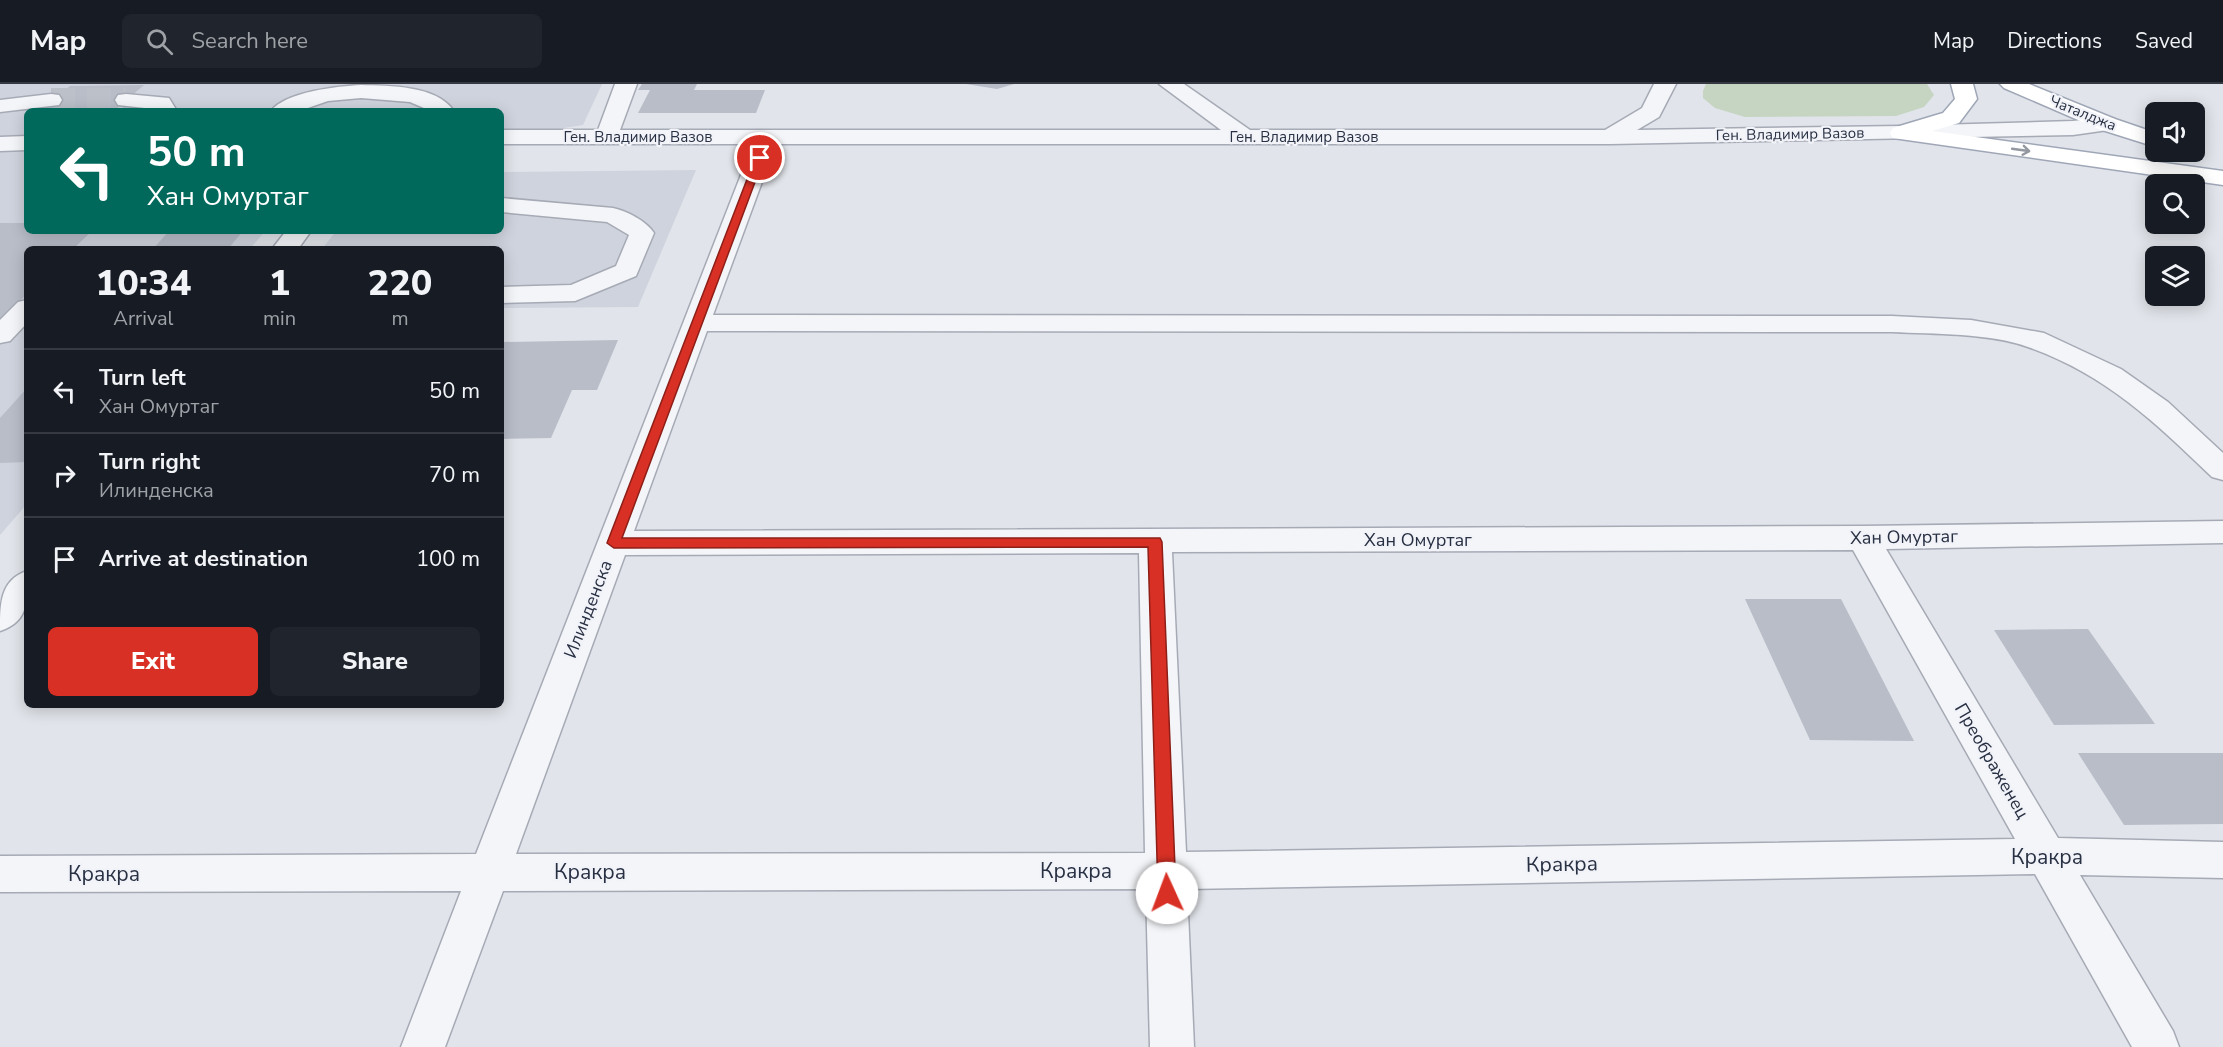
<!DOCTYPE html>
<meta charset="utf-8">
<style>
:root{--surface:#171b24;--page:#20242c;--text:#f1f3f6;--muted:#9ea1a6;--line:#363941;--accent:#d93025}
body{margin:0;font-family:"Nunito Sans",sans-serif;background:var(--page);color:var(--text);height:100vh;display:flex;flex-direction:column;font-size:22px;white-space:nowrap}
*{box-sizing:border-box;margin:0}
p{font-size:20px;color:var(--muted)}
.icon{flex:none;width:33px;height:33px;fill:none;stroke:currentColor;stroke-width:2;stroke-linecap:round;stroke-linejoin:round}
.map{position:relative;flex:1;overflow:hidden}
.drawer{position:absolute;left:24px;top:162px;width:480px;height:462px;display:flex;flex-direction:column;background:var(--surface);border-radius:9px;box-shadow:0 3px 15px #0003}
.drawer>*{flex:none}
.hud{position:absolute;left:24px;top:24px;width:480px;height:126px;border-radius:9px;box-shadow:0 3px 15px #0003;background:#00695c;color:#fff;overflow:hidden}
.fabs{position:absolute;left:2145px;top:18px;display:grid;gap:12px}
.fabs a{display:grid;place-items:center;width:60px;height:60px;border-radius:9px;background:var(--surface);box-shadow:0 3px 15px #0003;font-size:30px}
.pin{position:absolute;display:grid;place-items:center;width:51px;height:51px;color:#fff;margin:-26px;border:3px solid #fff;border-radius:50%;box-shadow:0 2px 6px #0007}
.me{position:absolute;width:66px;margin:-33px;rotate:358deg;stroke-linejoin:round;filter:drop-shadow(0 0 4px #0008)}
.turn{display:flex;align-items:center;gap:21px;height:126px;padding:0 24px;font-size:27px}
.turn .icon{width:78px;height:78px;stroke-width:2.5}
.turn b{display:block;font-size:42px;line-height:51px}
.eta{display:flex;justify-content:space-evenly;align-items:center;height:102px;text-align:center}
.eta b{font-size:36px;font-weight:800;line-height:42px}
.primary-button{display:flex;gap:12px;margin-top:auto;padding:12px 24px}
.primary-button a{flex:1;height:69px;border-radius:9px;background:var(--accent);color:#fff;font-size:24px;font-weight:800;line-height:69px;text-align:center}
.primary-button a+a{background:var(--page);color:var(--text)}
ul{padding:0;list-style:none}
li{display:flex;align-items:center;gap:18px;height:84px;padding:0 24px;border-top:2px solid var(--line)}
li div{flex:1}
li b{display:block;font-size:22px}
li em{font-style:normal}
header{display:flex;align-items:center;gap:36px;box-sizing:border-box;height:84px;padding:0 30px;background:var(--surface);border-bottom:2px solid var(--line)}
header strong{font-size:28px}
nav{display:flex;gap:33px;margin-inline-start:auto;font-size:21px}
.search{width:420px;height:54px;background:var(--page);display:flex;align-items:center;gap:15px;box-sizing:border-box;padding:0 21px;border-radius:9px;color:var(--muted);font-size:22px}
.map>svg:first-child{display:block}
.built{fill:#cfd3dd}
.green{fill:#c5d5c1}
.building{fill:#b8bdc8}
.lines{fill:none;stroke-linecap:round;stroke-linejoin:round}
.minor-tunnel{stroke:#bcc0c9;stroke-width:24;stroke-dasharray:24 12;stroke-linecap:butt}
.minor-casing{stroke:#a6aab5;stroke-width:3}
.major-casing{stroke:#9fa7b7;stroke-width:3}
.minor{fill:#f4f5f8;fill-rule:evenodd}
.major{fill:#fff;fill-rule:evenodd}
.oneway{stroke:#9498a1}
.route{fill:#d93025;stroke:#8d1f18;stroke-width:1.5}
.labels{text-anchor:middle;stroke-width:4.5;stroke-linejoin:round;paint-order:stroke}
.far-street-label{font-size:15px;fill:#283043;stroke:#f1f3f8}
.street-label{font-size:18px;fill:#283043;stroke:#f1f3f8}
.near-street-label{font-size:21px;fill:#283043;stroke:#f1f3f8}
</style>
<header>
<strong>Map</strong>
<div class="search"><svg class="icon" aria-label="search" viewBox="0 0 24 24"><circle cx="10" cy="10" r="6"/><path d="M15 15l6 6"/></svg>Search here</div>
<nav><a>Map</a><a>Directions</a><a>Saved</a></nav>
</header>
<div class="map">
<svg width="2223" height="963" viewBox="0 0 2223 963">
<rect width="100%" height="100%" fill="#e1e4ea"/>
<!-- built -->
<g class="built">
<path d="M 0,0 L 602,0 L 583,41 L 501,54 L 501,27 L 27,27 L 27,147 L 265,147 L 250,165 L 27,165 L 27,420 L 0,451 Z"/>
<path d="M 696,86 L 638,223 L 501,224 L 501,165 L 322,165 L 336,147 L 501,147 L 501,88 Z"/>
</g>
<!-- green -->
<path class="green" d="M 1706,0 L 1927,0 L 1934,11 L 1924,23 L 1896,32 L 1745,33 L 1715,24 L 1703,14 L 1703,7 Z"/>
<!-- building -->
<g class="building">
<path d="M 642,0 L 697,0 L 694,6 L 765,6 L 756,29 L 638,29 L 650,6 L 638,6 Z"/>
<path d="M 966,0 L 1014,0 L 997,5 Z"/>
<path d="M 144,1 L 114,27 L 38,27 L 70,2 Z"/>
<path d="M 0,139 L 27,139 L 27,147 L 92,147 L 73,165 L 27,165 L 27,210 L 0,236 Z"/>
<path d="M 169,147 L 243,147 L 228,165 L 153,165 Z"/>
<path d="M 618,256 L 597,306 L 572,306 L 551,354 L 501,355 L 501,258 Z"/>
<path d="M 27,304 L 27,378 L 0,379 L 0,334 Z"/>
<path d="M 1745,515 L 1841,515 L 1914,657 L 1810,656 Z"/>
<path d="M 2088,545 L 2155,640 L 2054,641 L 1994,546 Z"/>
<path d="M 2078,669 L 2223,669 L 2223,740 L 2124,741 Z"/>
</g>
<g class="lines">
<!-- minor-tunnel -->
<path class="minor-tunnel" d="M 51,16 L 126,16"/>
<!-- minor casing -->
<g class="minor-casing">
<g id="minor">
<path d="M 615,0 L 637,0 L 620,46 L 1221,46 L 1159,0 L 1184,0 L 1250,46 L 1605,46 L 1642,24 L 1654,0 L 1676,0 L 1659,33 L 1637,46 L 1901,42 L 2073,37 L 2107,33 L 2115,35 L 2118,40 L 2115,45 L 2073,51 L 1610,60 L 776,60 L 713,231 L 1892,232 L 1971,236 L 2044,249 L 2121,285 L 2168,318 L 2223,369 L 2223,396 L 2212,393 C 2155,338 2105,290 2028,263 C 1991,249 1932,250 1892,248 L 707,247 L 634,447 L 1863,442 L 2223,437 L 2223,459 L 1886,465 L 2058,754 L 2223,758 L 2223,794 L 2080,791 L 2173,947 L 2179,963 L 2132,963 L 2035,790 L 1187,805 L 1194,963 L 1150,963 L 1146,805 L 503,807 L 445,963 L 401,963 L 461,807 L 0,808 L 0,772 L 476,770 L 753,60 L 501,60 L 501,46 L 598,46 ZM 1853,466 L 2015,755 L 1186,768 L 1172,468 ZM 1139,469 L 1145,769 L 516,770 L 625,471 Z"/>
<path d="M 361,1 C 390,2 436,1 454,27 L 431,27 L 410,18 L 361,14 L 328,17 L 299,27 L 271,27 C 285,8 338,2 361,1 Z"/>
<path d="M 51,10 L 59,11 L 62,16 L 59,21 L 0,28 L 0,16 Z"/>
<path d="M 126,10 L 169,14 L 177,27 L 155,27 L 154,25 L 118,21 L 115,16 L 118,11 Z"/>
<path d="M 27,52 L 27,66 L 0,67 L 0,53 Z"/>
<path d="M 501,114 L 613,124 C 627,127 646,137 654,149 L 636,192 L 575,217 L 501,219 L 501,203 L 571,201 L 616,182 L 629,151 L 607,138 L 501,128 Z"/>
<path d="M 286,147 L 311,147 L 298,165 L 272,165 Z"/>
<path d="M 27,216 L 27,239 L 10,257 L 0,259 L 0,236 L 18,218 Z"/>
<path d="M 27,487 C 27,513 31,537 0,547 C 0,520 0,496 27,487 Z"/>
</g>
</g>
<!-- major casing -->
<g class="major-casing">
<g id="major">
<path d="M 1951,0 L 1973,0 L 1977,15 L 1959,39 L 1932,47 L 2223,87 L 2223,101 L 1893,54 L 1890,49 L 1893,44 L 1943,29 L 1955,15 Z"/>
<path d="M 2000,0 L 2029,0 L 2115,35 L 2156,49 L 2156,63 L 2099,45 L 2004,4 Z"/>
</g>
</g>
<!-- minor -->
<use href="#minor" class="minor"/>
<!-- major -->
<use href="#major" class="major"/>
</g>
<!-- one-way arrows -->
<defs><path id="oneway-shaft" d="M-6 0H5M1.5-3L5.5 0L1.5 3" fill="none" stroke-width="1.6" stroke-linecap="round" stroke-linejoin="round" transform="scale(1.5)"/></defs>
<use class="oneway" href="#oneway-shaft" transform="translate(2021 66) rotate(8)"/>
<!-- route -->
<path class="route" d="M 756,72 L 764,74 L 622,454 L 1160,454 L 1162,458 L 1176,809 L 1173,814 L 1167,817 L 1161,814 L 1158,809 L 1148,463 L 614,464 L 607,459 Z"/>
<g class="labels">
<!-- far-street labels -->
<g class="far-street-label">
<text transform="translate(2083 29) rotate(22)" y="5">Чаталджа</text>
<text transform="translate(1790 50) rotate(-1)" y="5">Ген. Владимир Вазов</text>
<text x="638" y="58">Ген. Владимир Вазов</text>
<text x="1304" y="58">Ген. Владимир Вазов</text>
</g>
<!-- street labels -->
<g class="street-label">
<text transform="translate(1904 453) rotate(-1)" y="6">Хан Омуртаг</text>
<text x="1418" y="462">Хан Омуртаг</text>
<text transform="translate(588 525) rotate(-69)" y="6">Илинденска</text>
<text transform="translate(1992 677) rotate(60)" y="6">Преображенец</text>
</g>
<!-- near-street labels -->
<g class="near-street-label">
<text x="2047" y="780">Кракра</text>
<text transform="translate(1562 780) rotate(-1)" y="7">Кракра</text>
<text x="1076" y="794">Кракра</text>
<text x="590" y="795">Кракра</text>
<text x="104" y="797">Кракра</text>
</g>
</g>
</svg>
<div class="fabs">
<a><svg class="icon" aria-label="sound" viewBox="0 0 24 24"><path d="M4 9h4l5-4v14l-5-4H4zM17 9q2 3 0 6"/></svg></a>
<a><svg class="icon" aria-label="search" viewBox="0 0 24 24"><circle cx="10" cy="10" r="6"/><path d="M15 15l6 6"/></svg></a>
<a><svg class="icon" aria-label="layers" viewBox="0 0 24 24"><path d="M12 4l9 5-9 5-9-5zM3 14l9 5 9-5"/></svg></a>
</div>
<div class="pin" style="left:760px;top:74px;background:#d93025"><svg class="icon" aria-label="arrive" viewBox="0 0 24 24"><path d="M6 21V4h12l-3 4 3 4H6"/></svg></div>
<svg class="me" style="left:1167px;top:809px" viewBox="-20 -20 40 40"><circle r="19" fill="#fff"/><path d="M0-13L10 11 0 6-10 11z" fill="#d93025"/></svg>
<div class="hud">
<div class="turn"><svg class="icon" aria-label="left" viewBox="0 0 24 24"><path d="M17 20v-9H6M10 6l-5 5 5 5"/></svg><div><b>50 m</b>Хан Омуртаг</div></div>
</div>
<section class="drawer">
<div class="eta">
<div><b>10:34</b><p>Arrival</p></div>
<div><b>1</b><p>min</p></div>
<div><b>220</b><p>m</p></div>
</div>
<ul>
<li><svg class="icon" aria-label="left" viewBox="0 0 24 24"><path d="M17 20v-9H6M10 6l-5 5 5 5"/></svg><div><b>Turn left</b><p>Хан Омуртаг</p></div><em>50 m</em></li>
<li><svg class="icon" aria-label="right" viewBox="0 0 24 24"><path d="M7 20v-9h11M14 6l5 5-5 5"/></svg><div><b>Turn right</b><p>Илинденска</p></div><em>70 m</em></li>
<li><svg class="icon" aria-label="arrive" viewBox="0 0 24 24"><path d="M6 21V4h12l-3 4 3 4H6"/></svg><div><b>Arrive at destination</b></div><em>100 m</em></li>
</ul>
<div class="primary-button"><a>Exit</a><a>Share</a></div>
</section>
</div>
